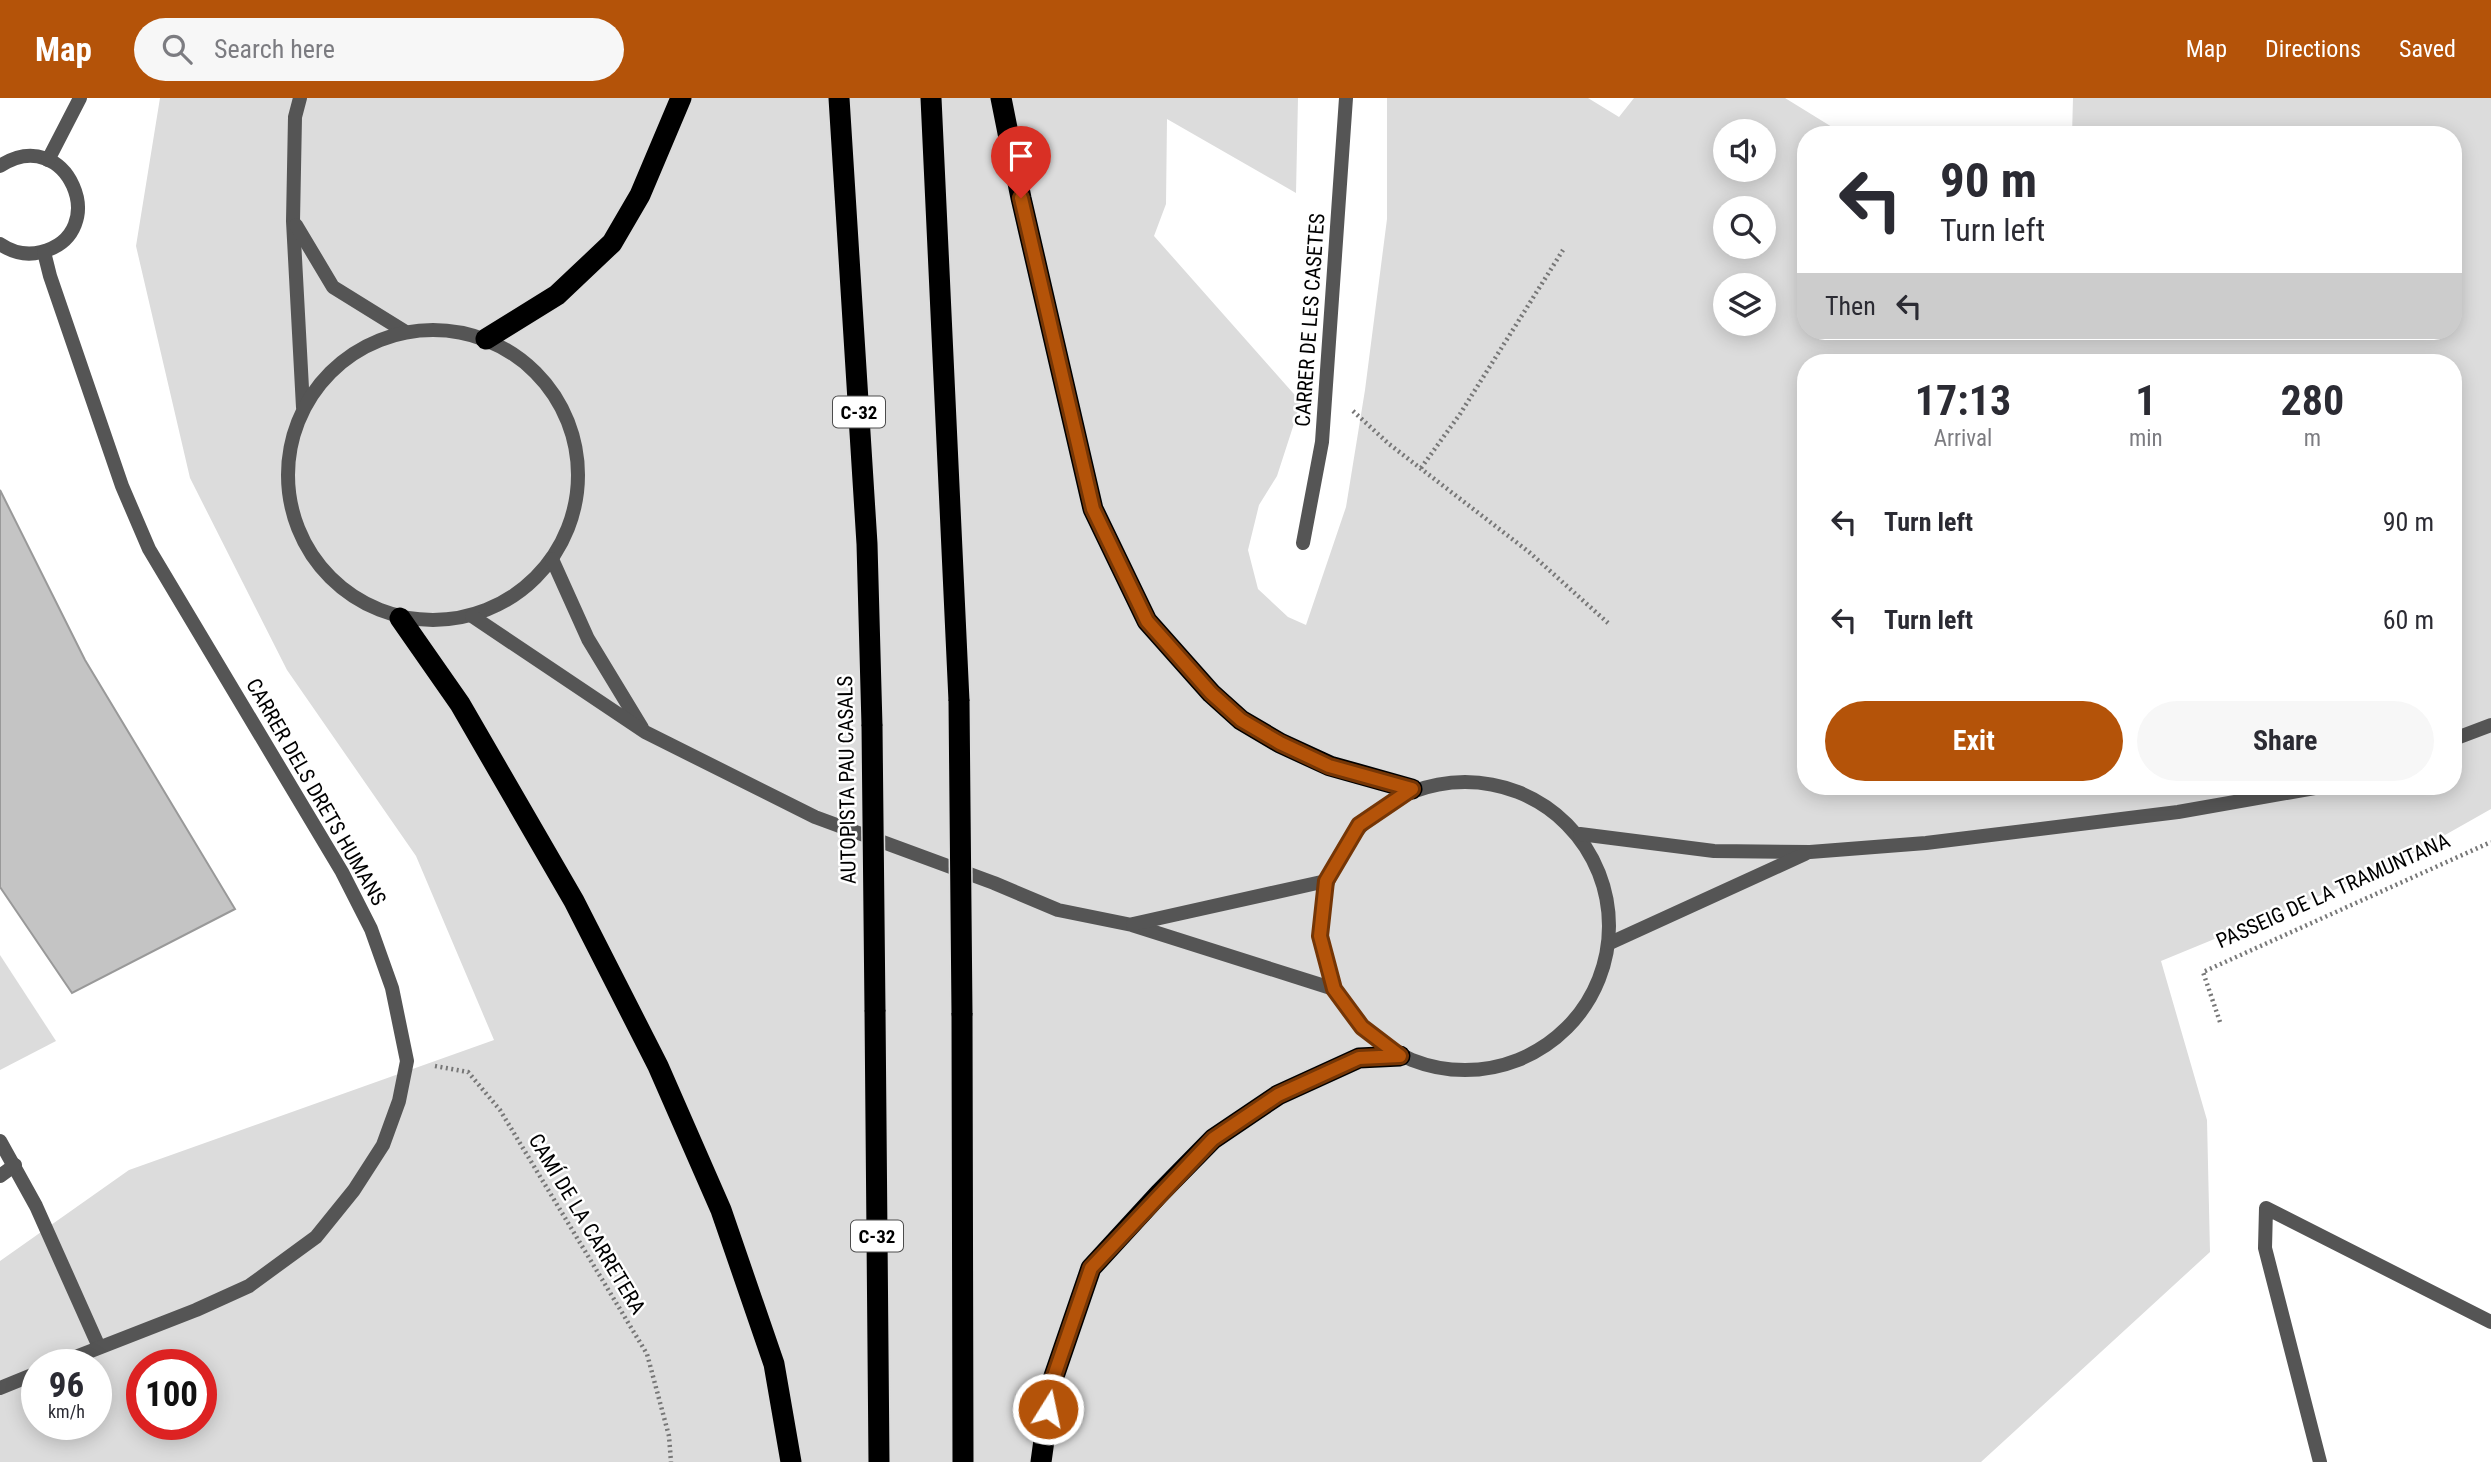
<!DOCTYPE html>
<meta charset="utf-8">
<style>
:root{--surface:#fff;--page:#f7f7f7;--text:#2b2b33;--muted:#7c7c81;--accent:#b45309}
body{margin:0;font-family:"Roboto Condensed",sans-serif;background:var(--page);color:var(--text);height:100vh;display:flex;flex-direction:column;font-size:26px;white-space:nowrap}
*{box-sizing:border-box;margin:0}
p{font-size:23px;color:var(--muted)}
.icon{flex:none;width:38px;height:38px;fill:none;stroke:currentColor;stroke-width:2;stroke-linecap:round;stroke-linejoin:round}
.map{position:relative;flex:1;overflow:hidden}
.panel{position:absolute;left:1797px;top:256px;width:665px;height:441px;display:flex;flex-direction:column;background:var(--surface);border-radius:28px;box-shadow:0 4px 18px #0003}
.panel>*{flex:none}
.guide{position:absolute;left:1797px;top:28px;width:665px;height:214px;border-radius:28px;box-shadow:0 4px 18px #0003;background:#fff;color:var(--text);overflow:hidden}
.tools{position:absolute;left:1713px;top:21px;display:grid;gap:14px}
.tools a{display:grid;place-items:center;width:63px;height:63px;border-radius:50%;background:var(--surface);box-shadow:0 4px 18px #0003;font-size:35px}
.speed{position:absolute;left:21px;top:1251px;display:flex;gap:14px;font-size:35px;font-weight:700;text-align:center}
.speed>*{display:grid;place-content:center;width:91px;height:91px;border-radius:50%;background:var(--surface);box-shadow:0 4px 18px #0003;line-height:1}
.speed small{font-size:18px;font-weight:400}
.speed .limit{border:10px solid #d22;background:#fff;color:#111}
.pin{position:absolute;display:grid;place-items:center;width:60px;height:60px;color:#fff;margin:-72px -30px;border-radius:50% 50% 50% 0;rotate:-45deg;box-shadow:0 0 7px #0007}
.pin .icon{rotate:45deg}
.me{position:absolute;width:77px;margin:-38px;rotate:10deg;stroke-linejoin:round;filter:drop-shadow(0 0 5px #0008)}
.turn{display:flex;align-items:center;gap:24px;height:147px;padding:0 28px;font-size:32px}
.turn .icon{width:91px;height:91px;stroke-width:2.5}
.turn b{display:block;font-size:49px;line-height:60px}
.then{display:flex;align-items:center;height:66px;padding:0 28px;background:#0003;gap:14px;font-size:26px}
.eta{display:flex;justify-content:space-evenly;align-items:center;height:119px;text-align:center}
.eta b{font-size:42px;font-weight:700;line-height:49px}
.button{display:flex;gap:14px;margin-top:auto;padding:14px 28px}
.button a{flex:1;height:80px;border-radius:42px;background:var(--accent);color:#fff;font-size:28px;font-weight:700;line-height:80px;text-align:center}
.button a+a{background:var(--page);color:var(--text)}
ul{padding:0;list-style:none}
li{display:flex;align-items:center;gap:21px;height:98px;padding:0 28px}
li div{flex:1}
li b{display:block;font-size:26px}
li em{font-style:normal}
header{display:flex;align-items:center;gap:42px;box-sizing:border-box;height:98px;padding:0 35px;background:var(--accent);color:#fff}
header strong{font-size:33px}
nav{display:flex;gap:38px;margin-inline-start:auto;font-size:24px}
.search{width:490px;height:63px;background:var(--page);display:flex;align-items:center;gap:18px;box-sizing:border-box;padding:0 24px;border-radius:38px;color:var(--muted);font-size:26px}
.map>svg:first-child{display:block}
.green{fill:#dcdcdc;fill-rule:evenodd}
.building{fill:#c4c4c4;stroke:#999;stroke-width:2}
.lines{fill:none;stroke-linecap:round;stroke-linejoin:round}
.motorway-casing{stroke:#dbdbdb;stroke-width:24}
.path{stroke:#777;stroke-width:4.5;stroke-dasharray:2 3.5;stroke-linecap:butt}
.minor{stroke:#555;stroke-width:14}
.tertiary{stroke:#555;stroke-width:14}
.motorway{stroke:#000;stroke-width:21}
.motorway-bridge-casing{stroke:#dbdbdb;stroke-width:24;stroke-linecap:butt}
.motorway-bridge{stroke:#000;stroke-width:21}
.route-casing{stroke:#753606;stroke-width:18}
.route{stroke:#b45309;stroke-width:12}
.labels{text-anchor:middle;stroke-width:5;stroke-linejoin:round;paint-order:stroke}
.shield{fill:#fff;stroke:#4c4c4c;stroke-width:2}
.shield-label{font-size:19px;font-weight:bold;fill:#000}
.street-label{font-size:21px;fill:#000;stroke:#fff}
</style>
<header>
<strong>Map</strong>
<div class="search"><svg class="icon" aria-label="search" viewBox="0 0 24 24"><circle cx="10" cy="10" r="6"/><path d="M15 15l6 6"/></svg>Search here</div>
<nav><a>Map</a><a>Directions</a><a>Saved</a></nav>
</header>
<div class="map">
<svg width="2491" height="1364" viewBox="0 0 2491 1364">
<rect width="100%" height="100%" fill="#fff"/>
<!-- green -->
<g class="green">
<path d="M 160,0 L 1298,0 L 1296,95 L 1167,21 L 1166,106 L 1154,138 L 1301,304 L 1277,378 L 1259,407 L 1248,452 L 1258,491 L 1288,519 L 1306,527 L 1346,409 L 1365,292 L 1387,121 L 1387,0 L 1588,0 L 1619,19 L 1634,0 L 1785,0 L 1845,37 L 1806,37 L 1806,233 L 2454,233 L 2454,37 L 2072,37 L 2073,0 L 2491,0 L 2491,711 L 2385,771 L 2161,863 L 2207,1022 L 2210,1154 L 1981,1364 L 0,1364 L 0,1163 L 129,1072 L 494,942 L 416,758 L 287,572 L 190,380 L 136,148 ZM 1726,33 L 1764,33 L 1764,72 L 1726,72 ZM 1726,110 L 1764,110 L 1764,149 L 1726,149 ZM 1726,187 L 1764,187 L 1764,226 L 1726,226 ZM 1806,264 L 2454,264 L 2454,688 L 1806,688 ZM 37,1267 L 96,1267 L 96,1326 L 37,1326 ZM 142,1267 L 201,1267 L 201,1326 L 142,1326 Z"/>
<path d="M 0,857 L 56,943 L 0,972 Z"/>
</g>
<!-- building -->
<path class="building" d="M 0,392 L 85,562 L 235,811 L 72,895 L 0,789 Z"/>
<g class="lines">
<!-- motorway casing -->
<g class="motorway-casing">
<g id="motorway">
<path d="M 839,0 L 867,446 L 872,628"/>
<path d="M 931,0 L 959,603"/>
<path d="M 1001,0 L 1021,100 L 1093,411 L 1147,523 L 1211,595 L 1241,622 L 1280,645 L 1330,668 L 1412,691"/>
<path d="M 486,241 L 557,197 L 612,145 L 640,97 L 681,0"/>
<path d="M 400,520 L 460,606 L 574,803 L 658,968 L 721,1112 L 774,1266 L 791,1364"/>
<path d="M 875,912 L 879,1364"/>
<path d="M 962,915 L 963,1364"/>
<path d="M 1041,1364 L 1052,1284 L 1091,1170 L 1159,1096 L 1213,1041 L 1278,997 L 1359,960 L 1400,958"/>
</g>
</g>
<!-- path -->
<g class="path">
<path d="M 1353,313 L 1389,346 L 1529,454 L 1608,525"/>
<path d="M 1421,370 L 1460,316 L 1563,152"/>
<path d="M 2220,924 L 2203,874 L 2491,744"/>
<path d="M 435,968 L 468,974 L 500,1012 L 647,1256 L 669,1338 L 671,1364"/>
</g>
<!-- minor -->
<g class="minor">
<path d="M 0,68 C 67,24 114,136 41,154 C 26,158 12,154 0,146"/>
<path d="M 1303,445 L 1322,344 L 1346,0"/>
<path d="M 0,1043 L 36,1108 L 99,1249"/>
<path d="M 0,1078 L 15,1067"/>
<path d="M 2320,1364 L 2265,1150 L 2266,1110 L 2491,1224"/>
</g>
<!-- tertiary -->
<g class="tertiary">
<path d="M 300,0 L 295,19 L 293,123 L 303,309"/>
<path d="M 48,62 L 80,0"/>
<path d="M 296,127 L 333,189 L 404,233"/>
<path d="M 44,154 L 50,178 L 122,388 L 149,451 L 342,774 L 371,831 L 392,890 L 407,963 L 399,1003 L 383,1047 L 354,1092 L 316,1139 L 249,1188 L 196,1212 L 55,1267"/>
<circle cx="433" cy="377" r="145"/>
<path d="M 552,461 L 588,541 L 642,630"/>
<path d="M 472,518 L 645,634 L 815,719 L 994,785 L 1058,812 L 1132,827 L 1334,891"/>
<path d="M 2454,641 L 2491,627"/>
<circle cx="1465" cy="828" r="144"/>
<path d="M 1580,736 L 1714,753 L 1810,754 L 1926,745 L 2178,714 L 2326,688"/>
<path d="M 1133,826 L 1326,783"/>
<path d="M 1610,845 L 1805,756"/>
<path d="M 0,1290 L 37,1275"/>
</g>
<!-- motorway -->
<use href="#motorway" class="motorway"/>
<!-- motorway-bridge casing -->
<g class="motorway-bridge-casing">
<g id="motorway-bridge">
<path d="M 959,603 L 962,915"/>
<path d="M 872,628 L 875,912"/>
</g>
</g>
<!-- motorway-bridge -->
<use href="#motorway-bridge" class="motorway-bridge"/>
</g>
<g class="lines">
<!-- route casing -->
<g class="route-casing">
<path id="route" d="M 1021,100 L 1093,411 L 1147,523 L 1211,595 L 1241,622 L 1280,645 L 1329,668 L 1412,691 L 1359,727 L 1326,783 L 1320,838 L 1334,891 L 1362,929 L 1400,958 L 1359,960 L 1278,997 L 1213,1041 L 1091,1170 L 1052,1284 L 1048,1311"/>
</g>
<!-- route -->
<use href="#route" class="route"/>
</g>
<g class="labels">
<!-- shield labels -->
<g class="shield">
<rect x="833" y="298.5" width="52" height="31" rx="5"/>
<rect x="851" y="1122.5" width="52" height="31" rx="5"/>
</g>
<g class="shield-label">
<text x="859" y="321">C-32</text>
<text x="877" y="1145">C-32</text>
</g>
<!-- street labels -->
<g class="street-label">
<text transform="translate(1310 222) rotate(-86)" y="7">CARRER DE LES CASETES</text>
<text transform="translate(847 682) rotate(-91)" y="7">AUTOPISTA PAU CASALS</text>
<text transform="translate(316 694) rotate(60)" y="7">CARRER DELS DRETS HUMANS</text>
<text transform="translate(2333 793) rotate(-24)" y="7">PASSEIG DE LA TRAMUNTANA</text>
<text transform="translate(587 1126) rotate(59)" y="7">CAMÍ DE LA CARRETERA</text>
</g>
</g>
</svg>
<div class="tools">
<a><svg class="icon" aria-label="sound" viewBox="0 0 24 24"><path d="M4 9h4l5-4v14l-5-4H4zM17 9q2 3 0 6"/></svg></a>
<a><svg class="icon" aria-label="search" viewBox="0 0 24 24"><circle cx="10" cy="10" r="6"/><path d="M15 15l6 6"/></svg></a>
<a><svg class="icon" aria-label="layers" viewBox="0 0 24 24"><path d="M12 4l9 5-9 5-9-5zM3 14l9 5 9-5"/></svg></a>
</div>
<div class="speed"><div>96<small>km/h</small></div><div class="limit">100</div></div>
<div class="pin" style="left:1021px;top:100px;background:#d93025"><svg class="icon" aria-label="arrive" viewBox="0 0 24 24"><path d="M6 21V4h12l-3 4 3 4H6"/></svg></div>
<svg class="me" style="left:1048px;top:1311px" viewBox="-20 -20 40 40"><circle r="17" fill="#b45309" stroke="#fff" stroke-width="3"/><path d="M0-11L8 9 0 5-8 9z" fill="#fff"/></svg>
<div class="guide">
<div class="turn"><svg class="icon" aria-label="left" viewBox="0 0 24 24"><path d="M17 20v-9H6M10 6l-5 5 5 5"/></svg><div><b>90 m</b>Turn left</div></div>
<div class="then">Then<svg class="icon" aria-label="left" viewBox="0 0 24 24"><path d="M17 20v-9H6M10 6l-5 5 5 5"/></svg></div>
</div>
<section class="panel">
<div class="eta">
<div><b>17:13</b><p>Arrival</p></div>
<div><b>1</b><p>min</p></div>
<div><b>280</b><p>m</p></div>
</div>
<ul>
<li><svg class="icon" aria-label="left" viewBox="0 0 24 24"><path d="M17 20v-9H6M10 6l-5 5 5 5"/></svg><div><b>Turn left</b></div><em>90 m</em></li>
<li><svg class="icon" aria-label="left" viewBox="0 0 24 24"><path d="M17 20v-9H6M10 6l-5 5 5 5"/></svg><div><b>Turn left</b></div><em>60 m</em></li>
</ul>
<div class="button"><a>Exit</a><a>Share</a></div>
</section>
</div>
